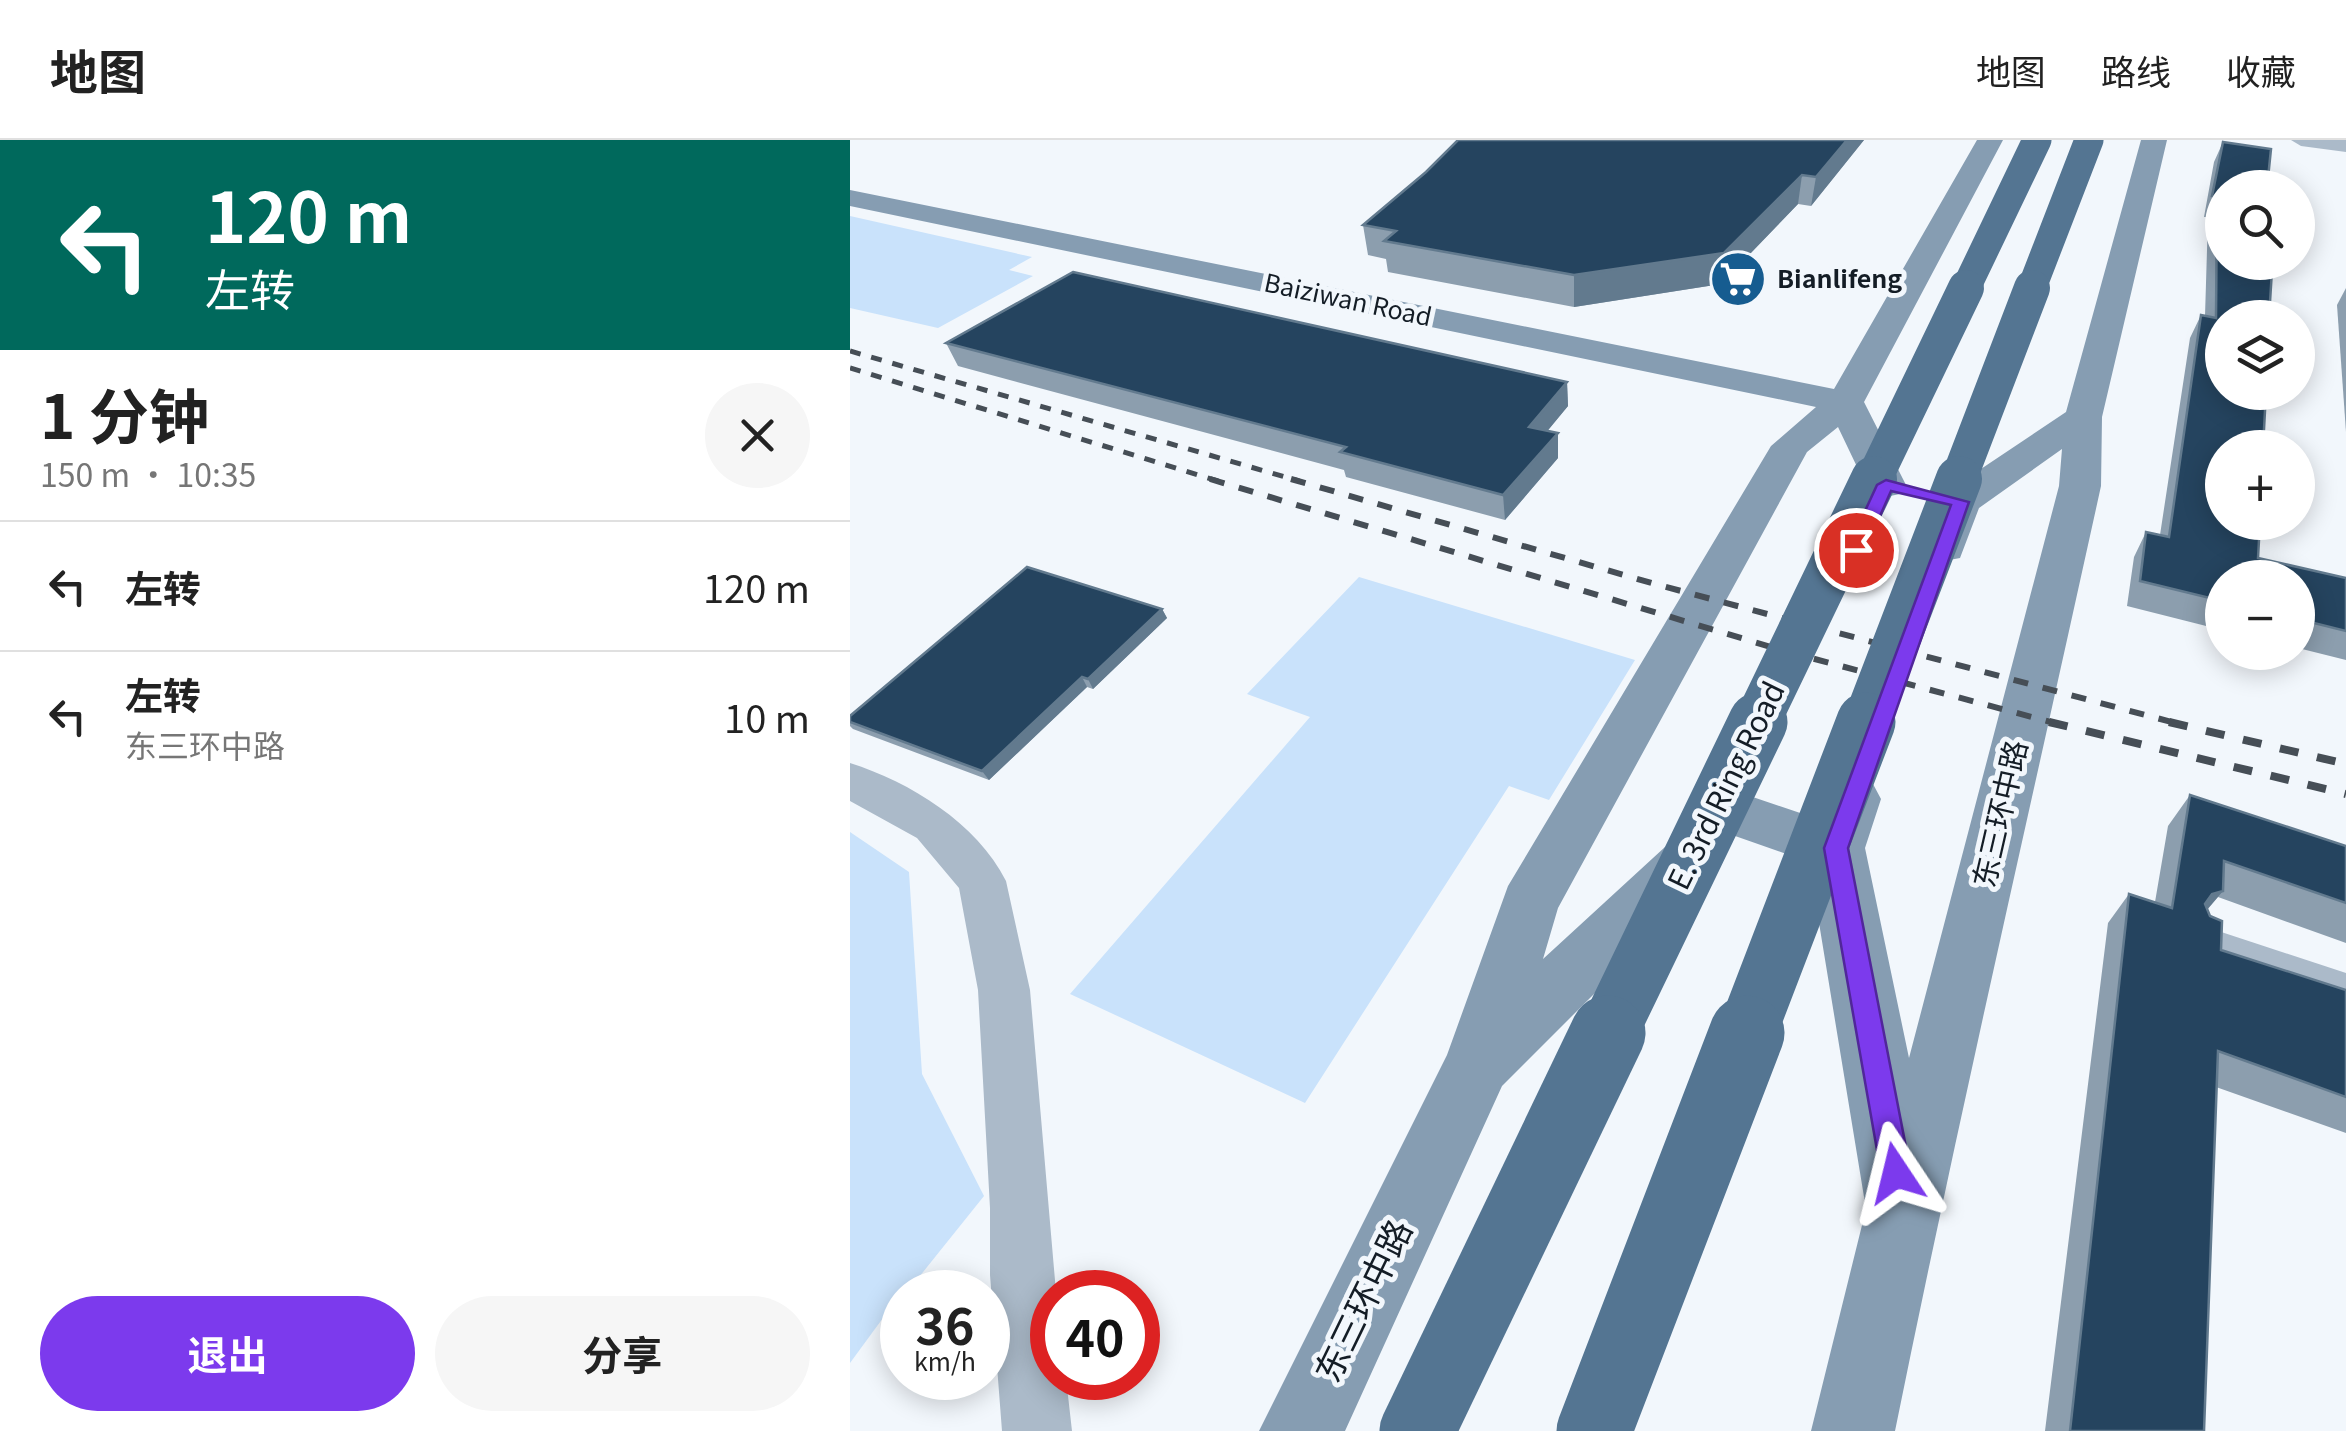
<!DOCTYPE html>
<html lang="zh">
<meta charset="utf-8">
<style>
:root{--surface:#fff;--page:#f6f6f6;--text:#222;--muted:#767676;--line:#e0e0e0;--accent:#7c3aed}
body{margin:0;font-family:Georgia,"Noto Sans SC",serif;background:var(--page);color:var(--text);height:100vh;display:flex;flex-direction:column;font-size:38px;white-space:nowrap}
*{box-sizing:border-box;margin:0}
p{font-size:32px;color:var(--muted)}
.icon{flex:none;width:55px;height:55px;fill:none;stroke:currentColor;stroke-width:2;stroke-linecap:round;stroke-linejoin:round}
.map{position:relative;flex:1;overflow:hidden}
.sheet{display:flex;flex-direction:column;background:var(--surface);width:850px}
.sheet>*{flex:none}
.guide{background:#00695c;color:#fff;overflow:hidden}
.buttons{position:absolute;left:1355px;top:30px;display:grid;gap:20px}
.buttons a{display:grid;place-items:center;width:110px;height:110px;border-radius:50%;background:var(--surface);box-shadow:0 5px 25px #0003;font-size:50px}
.speed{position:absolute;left:30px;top:1130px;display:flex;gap:20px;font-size:50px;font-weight:700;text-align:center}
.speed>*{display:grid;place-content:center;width:130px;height:130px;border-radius:50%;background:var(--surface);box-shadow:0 5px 25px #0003;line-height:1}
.speed small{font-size:25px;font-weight:400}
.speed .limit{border:15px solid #d22;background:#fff;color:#111}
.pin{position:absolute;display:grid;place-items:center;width:85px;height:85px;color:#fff;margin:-42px;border:5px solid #fff;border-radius:50%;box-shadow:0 2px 10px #0007}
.me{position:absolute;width:110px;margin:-55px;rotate:350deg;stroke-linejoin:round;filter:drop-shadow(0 0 8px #0008)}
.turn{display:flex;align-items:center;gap:35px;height:210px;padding:0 40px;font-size:45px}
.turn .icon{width:130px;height:130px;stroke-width:2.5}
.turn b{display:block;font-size:70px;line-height:85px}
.round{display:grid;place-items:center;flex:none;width:105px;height:105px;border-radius:52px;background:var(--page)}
.headline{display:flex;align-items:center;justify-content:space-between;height:170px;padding:0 40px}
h1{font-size:60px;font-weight:700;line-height:75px}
.action{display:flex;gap:20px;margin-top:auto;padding:20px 40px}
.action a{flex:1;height:115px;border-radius:60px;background:var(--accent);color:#fff;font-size:40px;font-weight:700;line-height:115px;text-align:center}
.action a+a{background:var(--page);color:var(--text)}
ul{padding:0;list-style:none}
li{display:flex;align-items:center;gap:30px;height:130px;padding:0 40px;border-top:2px solid var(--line)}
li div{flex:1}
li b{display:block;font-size:38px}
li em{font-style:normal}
header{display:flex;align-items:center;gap:60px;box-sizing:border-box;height:140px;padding:0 50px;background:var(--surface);border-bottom:2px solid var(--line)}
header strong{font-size:48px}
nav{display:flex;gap:55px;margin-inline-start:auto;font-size:35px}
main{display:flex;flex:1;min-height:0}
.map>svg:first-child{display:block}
.green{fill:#c9e2fb}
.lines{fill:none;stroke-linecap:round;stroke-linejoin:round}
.lane{fill:#abbac9;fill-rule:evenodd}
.street{fill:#abbac9;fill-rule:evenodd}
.secondary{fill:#869db2;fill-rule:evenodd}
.rail-far2{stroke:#464e56;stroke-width:5;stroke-dasharray:11 11;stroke-linecap:butt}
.rail-far1{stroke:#464e56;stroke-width:6;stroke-dasharray:15 15;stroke-linecap:butt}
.rail{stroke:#464e56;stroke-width:8;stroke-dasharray:19 19;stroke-linecap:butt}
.highway-bridge-far4{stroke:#547592;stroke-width:29}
.highway-bridge-far3{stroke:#547592;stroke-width:36}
.highway-bridge-far2{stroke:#547592;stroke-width:46}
.highway-bridge-far1{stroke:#547592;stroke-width:59}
.highway-bridge{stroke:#547592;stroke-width:75}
.wall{fill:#8c9eae}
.shaded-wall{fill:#627a8e}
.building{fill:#25445f;stroke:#627a8e;stroke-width:2.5}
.route{fill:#7c3aed;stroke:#51269a;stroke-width:2.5}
.labels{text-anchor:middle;stroke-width:10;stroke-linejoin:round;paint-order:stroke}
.far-poi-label{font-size:25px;font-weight:bold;fill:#141d26;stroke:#f2f7fc;text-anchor:start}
.far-street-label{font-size:25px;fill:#141d26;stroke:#f2f7fc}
.street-label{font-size:30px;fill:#141d26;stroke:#f2f7fc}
.near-street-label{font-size:35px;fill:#141d26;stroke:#f2f7fc}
</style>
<header>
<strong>地图</strong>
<nav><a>地图</a><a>路线</a><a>收藏</a></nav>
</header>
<main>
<section class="sheet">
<div class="guide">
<div class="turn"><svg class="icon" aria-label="left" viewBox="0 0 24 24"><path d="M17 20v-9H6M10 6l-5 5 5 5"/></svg><div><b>120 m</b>左转</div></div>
</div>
<div class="headline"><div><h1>1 分钟</h1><p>150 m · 10:35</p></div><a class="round"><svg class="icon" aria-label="close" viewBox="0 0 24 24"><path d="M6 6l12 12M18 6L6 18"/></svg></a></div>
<ul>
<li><svg class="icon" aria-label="left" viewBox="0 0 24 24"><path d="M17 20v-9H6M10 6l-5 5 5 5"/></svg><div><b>左转</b></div><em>120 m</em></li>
<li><svg class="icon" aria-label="left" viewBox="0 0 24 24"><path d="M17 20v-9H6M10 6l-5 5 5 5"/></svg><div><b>左转</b><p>东三环中路</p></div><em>10 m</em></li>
</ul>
<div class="action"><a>退出</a><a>分享</a></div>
</section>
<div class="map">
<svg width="1496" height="1291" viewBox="0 0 1496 1291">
<rect width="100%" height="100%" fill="#f2f7fc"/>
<!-- green -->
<g class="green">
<path d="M 0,76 L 182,117 L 159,130 L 183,136 L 88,188 L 0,168 Z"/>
<path d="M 509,437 L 785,520 L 699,660 L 659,646 L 455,963 L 220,854 L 460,577 L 397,554 Z"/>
<path d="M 0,692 L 59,732 L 72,934 L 134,1056 L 57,1152 L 52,1152 L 0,1223 Z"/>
</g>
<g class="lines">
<!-- lane -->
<path class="lane" d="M 1347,784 L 1496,833 L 1496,857 L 1338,803 L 1334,795 L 1338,787 Z"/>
<!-- street -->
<g class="street">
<path d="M 1441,0 L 1496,0 L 1496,12 L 1451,6 Z"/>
<path d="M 0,623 C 60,642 127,683 156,741 L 180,850 L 206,1152 L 202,1152 L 202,1238 L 216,1238 L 222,1291 L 152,1291 L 140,1135 L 140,1068 L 128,850 L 109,748 L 67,698 L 0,661 Z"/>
</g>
<!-- secondary -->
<g class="secondary">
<path d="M 1127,0 L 1153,0 L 1014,262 L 1056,345 L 1050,354 L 1035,357 L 1020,354 L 988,287 L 957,312 L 708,768 L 693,819 L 815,707 L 836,700 L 857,707 L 865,724 L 857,741 L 652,946 L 495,1291 L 409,1291 L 597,915 L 658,746 L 921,306 L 966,267 L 0,66 L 0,50 L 984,249 Z"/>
<path d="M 1291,0 L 1317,0 L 1252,277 L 1251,346 C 1182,661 1109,975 1045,1291 L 961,1291 L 1016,1069 L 959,722 L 868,690 L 860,674 L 868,658 L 888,652 L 968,679 L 983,644 L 1003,637 L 1023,644 L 1031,659 L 1015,708 L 1059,918 L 1209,346 L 1212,309 L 1129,368 L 1110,418 L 1094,421 L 1078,418 L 1072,408 L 1095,353 L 1216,272 Z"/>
</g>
<!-- rail-far2 -->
<g class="rail-far2">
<path d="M 0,211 L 449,341"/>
<path d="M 0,228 L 368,341"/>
</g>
<!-- rail-far1 -->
<g class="rail-far1">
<path d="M 360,339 L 931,510 L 1208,584"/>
<path d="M 441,339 L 805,444 L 1329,584"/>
</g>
<!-- rail -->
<g class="rail">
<path d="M 1199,582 L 1496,654"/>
<path d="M 1319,582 L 1496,624"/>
</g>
<!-- highway-bridge-far4 -->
<g class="highway-bridge-far4">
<path d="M 1115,150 L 1187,0"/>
<path d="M 1181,150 L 1239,0"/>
</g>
<!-- highway-bridge-far3 -->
<g class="highway-bridge-far3">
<path d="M 1023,341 L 1116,148"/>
<path d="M 1108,341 L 1182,148"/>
</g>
<!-- highway-bridge-far2 -->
<g class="highway-bridge-far2">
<path d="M 906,584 L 1024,339"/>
<path d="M 1015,584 L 1109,339"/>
</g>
<!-- highway-bridge-far1 -->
<g class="highway-bridge-far1">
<path d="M 757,895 L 908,582"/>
<path d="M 896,895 L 1016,582"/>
</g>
<!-- highway-bridge -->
<g class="highway-bridge">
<path d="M 567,1291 L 758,893"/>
<path d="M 744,1291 L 897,893"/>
</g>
</g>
<!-- wall -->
<g class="wall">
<path d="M 608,0 L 1014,0 L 961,66 L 948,64 L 871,144 L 724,167 L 538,132 L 536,119 L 518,115 L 513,85 L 576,32 Z"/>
<path d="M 1373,2 L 1372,48 L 1408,418 L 1496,438 L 1496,520 L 1448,508 L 1448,438 L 1372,438 L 1372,490 L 1277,466 L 1284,417 L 1296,392 L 1310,395 L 1340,198 L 1351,175 L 1355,176 L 1358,77 L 1354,77 L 1364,22 Z"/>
<path d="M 1496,148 L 1496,292 L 1487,165 Z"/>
<path d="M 96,203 L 717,242 L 718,266 L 697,291 L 708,318 L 655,380 L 496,337 L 494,330 L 108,226 Z"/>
<path d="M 312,469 L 317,478 L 243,549 L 237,547 L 139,640 L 3,589 L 0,586 L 0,576 Z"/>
<path d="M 1340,655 L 1496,706 L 1496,803 L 1368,757 L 1357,770 L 1371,810 L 1496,850 L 1496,993 L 1366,947 L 1354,1291 L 1195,1291 L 1258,783 L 1279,754 L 1305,762 L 1318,686 Z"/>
</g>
<!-- shaded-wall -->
<g class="shaded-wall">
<path d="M 997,0 L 1014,0 L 961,66 L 966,37 Z"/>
<path d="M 952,35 L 948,64 L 871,144 L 724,167 L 724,135 Z"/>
<path d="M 717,242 L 718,266 L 681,311 L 679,287 Z"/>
<path d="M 708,293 L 708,318 L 655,380 L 653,355 Z"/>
<path d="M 312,469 L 317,478 L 243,549 L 238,539 Z"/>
<path d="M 232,537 L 237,547 L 139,640 L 132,631 Z"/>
<path d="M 1373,751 L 1348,780 L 1337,783 L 1362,754 Z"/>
</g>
<!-- building -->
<g class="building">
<path d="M 608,0 L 997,0 L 966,37 L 952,35 L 874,113 L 724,135 L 534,101 L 546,91 L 513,85 L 576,32 Z"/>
<path d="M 1373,2 L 1421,9 L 1417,48 L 1372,48 L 1372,122 L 1421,122 L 1422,130 L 1419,178 L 1372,178 L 1372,252 L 1416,252 L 1413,308 L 1372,308 L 1372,382 L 1410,382 L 1408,418 L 1496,438 L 1496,491 L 1448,479 L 1448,438 L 1372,438 L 1372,461 L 1290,441 L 1296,392 L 1319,397 L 1351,175 L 1366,178 L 1367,57 L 1362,56 Z"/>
<path d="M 223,132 L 717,242 L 679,287 L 708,293 L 653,355 L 490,312 L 496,307 L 96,203 Z"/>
<path d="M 177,427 L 312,469 L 238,539 L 232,537 L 132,631 L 0,582 L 0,576 Z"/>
<path d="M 1340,655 L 1496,706 L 1496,763 L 1374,721 L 1373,751 L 1362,754 L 1355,764 L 1360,776 L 1372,781 L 1371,810 L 1496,850 L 1496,957 L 1368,911 L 1354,1291 L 1220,1291 L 1279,754 L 1322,768 Z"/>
</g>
<!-- route -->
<path class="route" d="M 1036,340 L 1119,362 L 998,708 L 1061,1033 L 1057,1044 L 1046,1048 L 1035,1044 L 1031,1033 L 974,708 L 1101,365 L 1041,351 L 1015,410 L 1006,416 L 1000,414 L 997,410 L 1027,345 Z"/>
<!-- icons -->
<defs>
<g id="supermarket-disc" transform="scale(2.875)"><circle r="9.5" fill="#165c90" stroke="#f2f7fc"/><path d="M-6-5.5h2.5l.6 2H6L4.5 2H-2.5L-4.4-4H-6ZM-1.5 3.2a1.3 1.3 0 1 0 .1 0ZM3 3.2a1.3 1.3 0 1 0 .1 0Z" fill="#fff"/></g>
</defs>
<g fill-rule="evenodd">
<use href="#supermarket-disc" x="888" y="139"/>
</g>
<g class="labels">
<!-- far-poi labels -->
<g class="far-poi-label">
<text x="927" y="148">Bianlifeng</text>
</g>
<!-- far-street labels -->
<g class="far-street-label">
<text transform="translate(498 160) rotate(12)" y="9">Baiziwan Road</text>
</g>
<!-- street labels -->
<g class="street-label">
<text transform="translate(877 646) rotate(-64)" y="10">E. 3rd Ring Road</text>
<text transform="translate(1151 674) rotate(-77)" y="10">东三环中路</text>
</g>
<!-- near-street labels -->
<g class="near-street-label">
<text transform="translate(514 1161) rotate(-64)" y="12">东三环中路</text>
</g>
</g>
</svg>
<div class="buttons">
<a><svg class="icon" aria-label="search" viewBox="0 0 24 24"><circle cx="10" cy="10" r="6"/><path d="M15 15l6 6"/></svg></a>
<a><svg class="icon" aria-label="layers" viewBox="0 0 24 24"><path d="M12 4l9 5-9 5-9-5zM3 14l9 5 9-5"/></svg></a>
<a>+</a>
<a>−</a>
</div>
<div class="speed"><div>36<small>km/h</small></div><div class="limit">40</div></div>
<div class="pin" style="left:1006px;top:410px;background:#d93025"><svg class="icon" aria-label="arrive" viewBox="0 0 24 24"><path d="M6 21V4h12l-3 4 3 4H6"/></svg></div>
<svg class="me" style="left:1046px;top:1033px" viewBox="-20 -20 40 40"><path d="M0-17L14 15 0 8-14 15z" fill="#7c3aed" stroke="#fff" stroke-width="4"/></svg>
</div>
</main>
